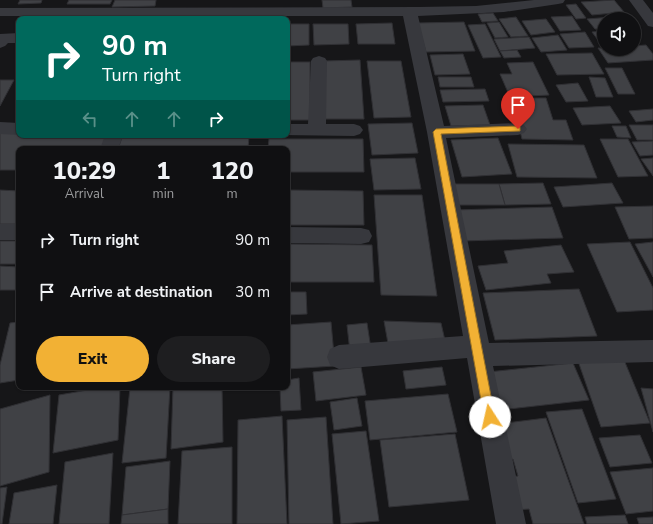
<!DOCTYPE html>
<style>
:root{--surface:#101012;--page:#1e1e20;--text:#f1f3f6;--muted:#9c9d9f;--line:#303032;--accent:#f2b134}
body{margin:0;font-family:"Nunito Sans",sans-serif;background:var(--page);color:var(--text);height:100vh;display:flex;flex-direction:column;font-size:15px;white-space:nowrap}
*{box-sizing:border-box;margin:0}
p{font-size:13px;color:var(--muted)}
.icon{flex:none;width:22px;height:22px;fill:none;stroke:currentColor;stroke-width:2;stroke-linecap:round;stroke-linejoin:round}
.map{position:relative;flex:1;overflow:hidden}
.panel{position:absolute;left:16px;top:146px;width:274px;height:244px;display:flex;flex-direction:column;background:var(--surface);border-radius:8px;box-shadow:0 1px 3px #0004,0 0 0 1px var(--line)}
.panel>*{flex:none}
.guide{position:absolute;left:16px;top:16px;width:274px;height:122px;border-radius:8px;box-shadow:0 1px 3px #0004,0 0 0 1px var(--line);background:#00695c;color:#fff;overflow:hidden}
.fabs{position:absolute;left:597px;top:12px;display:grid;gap:8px}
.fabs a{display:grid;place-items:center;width:44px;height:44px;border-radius:50%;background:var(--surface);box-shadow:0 1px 3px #0004,0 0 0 1px var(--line);font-size:20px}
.pin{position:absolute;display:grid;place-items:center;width:34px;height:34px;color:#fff;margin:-41px -17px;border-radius:50% 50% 50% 0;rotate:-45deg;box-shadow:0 0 4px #0007}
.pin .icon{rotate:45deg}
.me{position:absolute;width:44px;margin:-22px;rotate:350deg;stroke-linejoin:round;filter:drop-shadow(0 0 3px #0008)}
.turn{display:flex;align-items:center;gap:14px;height:84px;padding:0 20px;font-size:18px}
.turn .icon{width:52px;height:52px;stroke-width:2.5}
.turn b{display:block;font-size:28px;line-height:34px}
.lanes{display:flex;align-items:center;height:38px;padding:0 20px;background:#0003;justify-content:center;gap:20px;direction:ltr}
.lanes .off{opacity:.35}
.eta{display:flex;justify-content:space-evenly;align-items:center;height:68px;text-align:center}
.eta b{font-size:24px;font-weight:800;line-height:28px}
.primary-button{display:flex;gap:8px;margin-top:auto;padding:8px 20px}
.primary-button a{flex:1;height:46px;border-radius:24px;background:var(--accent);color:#111;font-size:16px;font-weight:800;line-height:46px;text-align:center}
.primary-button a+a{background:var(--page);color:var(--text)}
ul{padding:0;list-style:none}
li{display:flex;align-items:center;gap:12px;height:52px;padding:0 20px}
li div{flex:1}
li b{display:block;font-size:15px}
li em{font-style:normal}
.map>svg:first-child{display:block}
.building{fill:#404145;stroke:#303034}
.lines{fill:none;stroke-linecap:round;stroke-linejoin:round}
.minor{fill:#37383d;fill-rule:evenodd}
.route{fill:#f2b134;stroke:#9d7322}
</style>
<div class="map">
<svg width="653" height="524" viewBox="0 0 653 524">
<rect width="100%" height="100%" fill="#161618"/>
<!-- building -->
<g class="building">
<path d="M 20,0 L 42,0 L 41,3 L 18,4 Z"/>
<path d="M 69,0 L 112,0 L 110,4 L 67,4 Z"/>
<path d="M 115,0 L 156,0 L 155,6 L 112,7 Z"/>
<path d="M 322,0 L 351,0 L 352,7 L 323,8 Z"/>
<path d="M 614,0 L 624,12 L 592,15 L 581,2 Z"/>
<path d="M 576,4 L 586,18 L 576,19 L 566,5 Z"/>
<path d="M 493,13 L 498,21 L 482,22 L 478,14 Z"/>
<path d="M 572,16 L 581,30 L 560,31 L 551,17 Z"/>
<path d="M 625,16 L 627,19 L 604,19 L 604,29 L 595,29 L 587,19 Z"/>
<path d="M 516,17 L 528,36 L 511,37 L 499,19 Z"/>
<path d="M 546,19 L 555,32 L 531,35 L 522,21 Z"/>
<path d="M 464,22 L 475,51 L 426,52 L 418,23 Z"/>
<path d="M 499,22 L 508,37 L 495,38 L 487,23 Z"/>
<path d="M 392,23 L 395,44 L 358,44 L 356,24 Z"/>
<path d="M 287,24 L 309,24 L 309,45 L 287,46 Z"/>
<path d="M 313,24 L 348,24 L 349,44 L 314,45 Z"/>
<path d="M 485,24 L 501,57 L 483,58 L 468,25 Z"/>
<path d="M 604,31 L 604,44 L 601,44 L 592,32 Z"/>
<path d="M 585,32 L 594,47 L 569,48 L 560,34 Z"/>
<path d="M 558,35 L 567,50 L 541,52 L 532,38 Z"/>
<path d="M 529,37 L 535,48 L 500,51 L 494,39 Z"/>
<path d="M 646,45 L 653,54 L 653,60 L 608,63 L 598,48 L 634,49 L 634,46 Z"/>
<path d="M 517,50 L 521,57 L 504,58 L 500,51 Z"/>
<path d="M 592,53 L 604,74 L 557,75 L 546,54 Z"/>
<path d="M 463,54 L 470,74 L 435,75 L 430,55 Z"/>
<path d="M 360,60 L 364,119 L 324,119 L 324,61 Z"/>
<path d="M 367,61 L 401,61 L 411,117 L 374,118 Z"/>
<rect x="287" y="62" width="23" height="58"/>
<path d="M 533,62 L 549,95 L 510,97 L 500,74 L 512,74 L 507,63 Z"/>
<path d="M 605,68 L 622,68 L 635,94 L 618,94 Z"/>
<path d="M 438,77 L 471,77 L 474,87 L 440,87 Z"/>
<path d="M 589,77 L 605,78 L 613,97 L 596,97 Z"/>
<path d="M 0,80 L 14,80 L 0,106 Z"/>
<path d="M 578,83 L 588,101 L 566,102 L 556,85 Z"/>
<path d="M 485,89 L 489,101 L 443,102 L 440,90 Z"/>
<path d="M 512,98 L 546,98 L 553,120 L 566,120 L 573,140 L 522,139 Z"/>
<path d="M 483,105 L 490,125 L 451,126 L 445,106 Z"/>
<path d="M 610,106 L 621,123 L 582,125 L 573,108 Z"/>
<path d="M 653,109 L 653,120 L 636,122 L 629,111 Z"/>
<path d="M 412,123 L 418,153 L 372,155 L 368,124 Z"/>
<path d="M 629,125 L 653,125 L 653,140 L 637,140 Z"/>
<path d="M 612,126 L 626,126 L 631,138 L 617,137 Z"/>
<path d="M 0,133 L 19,133 L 19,135 L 109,135 L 104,149 L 19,149 L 19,170 L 0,170 Z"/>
<path d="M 123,135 L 249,136 L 248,149 L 118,149 Z"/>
<path d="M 498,138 L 512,174 L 462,177 L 451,140 Z"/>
<path d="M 269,139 L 363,139 L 364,172 L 287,172 L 287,149 L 268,149 Z"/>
<path d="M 600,139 L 628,139 L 648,176 L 618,177 Z"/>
<path d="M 653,141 L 653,155 L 640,156 L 632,142 Z"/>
<path d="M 508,144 L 584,145 L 597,178 L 517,177 Z"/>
<path d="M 415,158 L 421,189 L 374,190 L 370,159 Z"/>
<path d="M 653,158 L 653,176 L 641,159 Z"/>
<path d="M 543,183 L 551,204 L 505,205 L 499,184 Z"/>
<path d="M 612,183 L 623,203 L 563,207 L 554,187 Z"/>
<path d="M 454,184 L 499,184 L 505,205 L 458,205 Z"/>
<path d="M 0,190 L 19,191 L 19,224 L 0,224 Z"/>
<path d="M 287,190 L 363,191 L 364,225 L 287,225 Z"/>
<path d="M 374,195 L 422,195 L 437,296 L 381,295 Z"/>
<path d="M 653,206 L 653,238 L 629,239 L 615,207 Z"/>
<path d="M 552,207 L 563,238 L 462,241 L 455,210 Z"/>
<rect x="0" y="241" width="19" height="23"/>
<path d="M 630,242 L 653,288 L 653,310 L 617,312 L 587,244 Z"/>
<path d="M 653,242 L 653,277 L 635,244 Z"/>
<path d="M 287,244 L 372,245 L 374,282 L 287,282 Z"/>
<path d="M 561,245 L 574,272 L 547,274 L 551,283 L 486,290 L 478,266 L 508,263 L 504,251 Z"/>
<path d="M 0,266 L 19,267 L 18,290 L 0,290 Z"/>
<path d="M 579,289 L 597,336 L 495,340 L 483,293 Z"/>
<path d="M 287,292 L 306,292 L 307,314 L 287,315 Z"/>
<path d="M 384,321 L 441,323 L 446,345 L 389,349 Z"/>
<path d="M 19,322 L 19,380 L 0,383 L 0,365 L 10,323 Z"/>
<path d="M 331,322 L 335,366 L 287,369 L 287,325 Z"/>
<path d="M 367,323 L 371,349 L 350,352 L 347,325 Z"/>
<path d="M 622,355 L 650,423 L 601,427 L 577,358 Z"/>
<path d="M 573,363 L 589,400 L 500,410 L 488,372 Z"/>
<path d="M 361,367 L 366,395 L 316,401 L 313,372 Z"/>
<path d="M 442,367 L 446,385 L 406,389 L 403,371 Z"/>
<path d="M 299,378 L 301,410 L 281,411 L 280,387 L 287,387 L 287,380 Z"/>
<path d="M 105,387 L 120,387 L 118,440 L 53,453 L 59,395 Z"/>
<path d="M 140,387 L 170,387 L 166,458 L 122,463 L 130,388 Z"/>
<path d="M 173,387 L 222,387 L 223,442 L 171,449 Z"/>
<path d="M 641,388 L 653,389 L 653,432 Z"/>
<path d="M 448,394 L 457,432 L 370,440 L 365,401 Z"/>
<path d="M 50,395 L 49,472 L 0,486 L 0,409 Z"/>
<path d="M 357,398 L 362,426 L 334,430 L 330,402 Z"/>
<path d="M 582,409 L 616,499 L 578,503 L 546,412 Z"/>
<path d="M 282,416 L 287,524 L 237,524 L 238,420 Z"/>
<path d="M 326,417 L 333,524 L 289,524 L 287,420 Z"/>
<path d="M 546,418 L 584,524 L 533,524 L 529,509 L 513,510 L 503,478 L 518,476 L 513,459 L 509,460 L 498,424 Z"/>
<path d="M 366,431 L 379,521 L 341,524 L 332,434 Z"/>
<path d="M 455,434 L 469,500 L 389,507 L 380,440 Z"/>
<path d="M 640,435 L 652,463 L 610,467 L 599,438 Z"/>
<path d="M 232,447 L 232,524 L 178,524 L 182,451 Z"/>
<path d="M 113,453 L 109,524 L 59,524 L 65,462 Z"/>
<path d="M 170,461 L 168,509 L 122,515 L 126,467 Z"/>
<path d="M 653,468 L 653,511 L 626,514 L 610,472 Z"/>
<path d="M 57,485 L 53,524 L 9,524 L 14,493 Z"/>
<path d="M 7,487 L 2,524 L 0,524 L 0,488 Z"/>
<path d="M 168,509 L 168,524 L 121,524 L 122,515 Z"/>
<path d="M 625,515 L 628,524 L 587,524 L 585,517 Z"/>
<path d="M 653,517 L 653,524 L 639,524 L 637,518 Z"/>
</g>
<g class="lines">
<!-- minor -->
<g class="minor">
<path d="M 534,0 L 565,0 L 563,3 L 558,4 L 504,12 L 418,16 L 444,126 L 518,123 L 524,125 L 527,129 L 524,133 L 518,135 L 446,138 L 489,343 L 653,340 L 653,362 L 493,366 L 526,524 L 496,524 L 467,358 L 339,369 L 330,365 L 327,357 L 330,349 L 339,345 L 463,336 L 427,132 L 403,16 L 0,16 L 0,8 L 419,7 L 476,6 Z"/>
<path d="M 629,0 L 643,0 L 653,13 L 653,27 L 648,26 Z"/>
<path d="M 19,33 L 19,43 L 8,43 L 5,46 L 0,48 L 0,34 Z"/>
<path d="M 319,56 L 325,58 L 327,61 L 326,124 L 354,124 L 360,126 L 363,130 L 360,134 L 354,136 L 283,135 L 287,135 L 287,124 L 308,124 L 311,61 L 313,58 Z"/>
<path d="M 0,122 L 19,123 L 20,135 L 0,134 Z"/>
<path d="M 105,135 L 123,135 L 118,149 L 100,149 Z"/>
<rect x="0" y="224" width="19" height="16"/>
<path d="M 287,227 L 361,228 L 369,230 L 372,236 L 369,242 L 361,244 L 287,243 Z"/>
</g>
</g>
<!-- route -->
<path class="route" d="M 518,126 L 520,127 L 520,131 L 441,134 L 495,417 L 494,421 L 490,422 L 486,421 L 484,417 L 433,132 L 436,129 Z"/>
</svg>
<div class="fabs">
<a><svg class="icon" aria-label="sound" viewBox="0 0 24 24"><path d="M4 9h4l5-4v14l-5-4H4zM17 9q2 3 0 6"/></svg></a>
</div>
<div class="pin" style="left:518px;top:129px;background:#d93025"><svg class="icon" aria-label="arrive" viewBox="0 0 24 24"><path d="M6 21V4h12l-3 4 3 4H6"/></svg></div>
<svg class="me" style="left:490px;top:417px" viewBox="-20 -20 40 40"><circle r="19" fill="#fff"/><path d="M0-13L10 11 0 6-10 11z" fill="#f2b134"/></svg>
<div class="guide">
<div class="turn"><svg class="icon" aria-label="right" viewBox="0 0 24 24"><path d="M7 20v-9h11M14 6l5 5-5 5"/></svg><div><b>90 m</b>Turn right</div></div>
<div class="lanes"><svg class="icon off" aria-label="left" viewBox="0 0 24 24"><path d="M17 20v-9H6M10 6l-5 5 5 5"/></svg><svg class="icon off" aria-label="ahead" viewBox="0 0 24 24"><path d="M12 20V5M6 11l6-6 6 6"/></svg><svg class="icon off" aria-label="ahead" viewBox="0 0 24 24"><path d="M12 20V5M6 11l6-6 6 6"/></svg><svg class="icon" aria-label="right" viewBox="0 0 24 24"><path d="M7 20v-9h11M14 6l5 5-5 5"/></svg></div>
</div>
<section class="panel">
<div class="eta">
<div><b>10:29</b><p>Arrival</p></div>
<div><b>1</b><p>min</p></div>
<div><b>120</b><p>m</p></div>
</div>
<ul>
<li><svg class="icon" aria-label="right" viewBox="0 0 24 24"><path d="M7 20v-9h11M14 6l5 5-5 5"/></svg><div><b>Turn right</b></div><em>90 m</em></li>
<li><svg class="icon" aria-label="arrive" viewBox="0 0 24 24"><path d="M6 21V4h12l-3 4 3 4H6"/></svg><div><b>Arrive at destination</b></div><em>30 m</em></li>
</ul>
<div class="primary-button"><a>Exit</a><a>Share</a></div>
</section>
</div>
